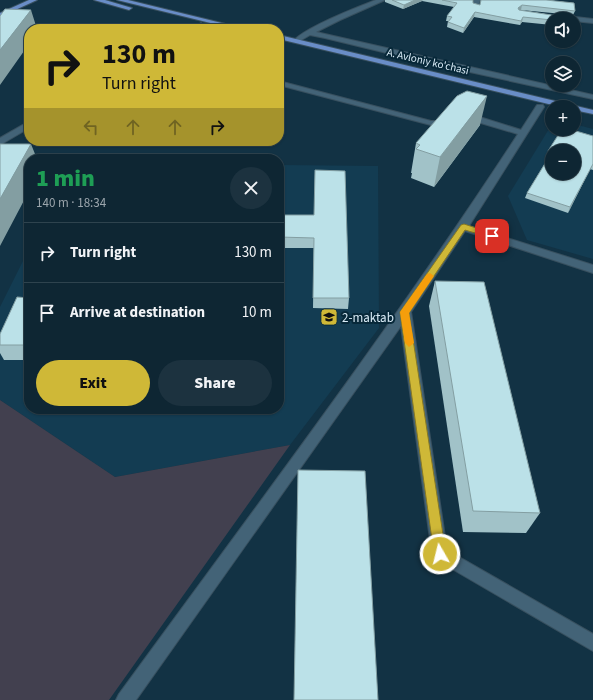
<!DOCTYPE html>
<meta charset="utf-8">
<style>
:root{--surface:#0e2633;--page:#1c323f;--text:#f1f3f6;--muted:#9ba5ac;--line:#2e434e;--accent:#cfb837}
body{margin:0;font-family:"Source Sans 3",sans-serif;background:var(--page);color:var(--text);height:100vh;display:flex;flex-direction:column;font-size:15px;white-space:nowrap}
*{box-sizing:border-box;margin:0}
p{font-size:13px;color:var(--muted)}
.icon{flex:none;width:22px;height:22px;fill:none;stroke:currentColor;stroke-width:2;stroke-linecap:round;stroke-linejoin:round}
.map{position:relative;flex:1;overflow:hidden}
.side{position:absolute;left:24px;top:154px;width:260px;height:260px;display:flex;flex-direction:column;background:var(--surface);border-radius:16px;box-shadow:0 1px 3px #0004,0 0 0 1px var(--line)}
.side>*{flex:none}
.hud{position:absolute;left:24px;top:24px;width:260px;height:122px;border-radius:16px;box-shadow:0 1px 3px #0004,0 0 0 1px var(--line);background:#cfb837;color:#111;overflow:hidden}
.buttons{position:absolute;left:545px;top:12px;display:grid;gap:8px}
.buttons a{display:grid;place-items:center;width:36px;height:36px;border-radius:50%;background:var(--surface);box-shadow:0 1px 3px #0004,0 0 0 1px var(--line);font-size:20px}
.pin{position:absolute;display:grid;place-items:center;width:34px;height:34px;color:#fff;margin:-17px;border-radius:8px;box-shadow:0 2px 6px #0006}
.me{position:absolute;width:44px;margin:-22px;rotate:352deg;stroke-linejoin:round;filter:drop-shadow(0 0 3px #0008)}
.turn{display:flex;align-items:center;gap:14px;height:84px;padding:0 12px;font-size:18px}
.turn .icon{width:52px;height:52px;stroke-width:2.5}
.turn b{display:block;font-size:28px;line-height:34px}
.lanes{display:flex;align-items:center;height:38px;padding:0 12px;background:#0003;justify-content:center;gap:20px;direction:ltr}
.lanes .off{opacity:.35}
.round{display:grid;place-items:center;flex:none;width:42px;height:42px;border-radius:21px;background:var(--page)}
.headline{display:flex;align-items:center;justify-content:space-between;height:68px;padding:0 12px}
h1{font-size:24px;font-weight:800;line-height:30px;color:#1e9e55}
.cta{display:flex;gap:8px;margin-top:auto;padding:8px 12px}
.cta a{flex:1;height:46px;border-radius:24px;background:var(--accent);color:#111;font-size:16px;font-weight:800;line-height:46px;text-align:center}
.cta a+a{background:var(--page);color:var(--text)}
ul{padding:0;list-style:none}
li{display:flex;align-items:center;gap:12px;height:60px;padding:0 12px;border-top:1px solid var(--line)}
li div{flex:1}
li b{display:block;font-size:15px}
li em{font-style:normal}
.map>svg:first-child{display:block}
.built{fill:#133c52;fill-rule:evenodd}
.green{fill:#42404f}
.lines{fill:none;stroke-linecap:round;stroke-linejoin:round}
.minor-casing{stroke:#38505f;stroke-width:2}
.major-casing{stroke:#38505f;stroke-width:2}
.minor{fill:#436377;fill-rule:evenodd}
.major{fill:#698dc7;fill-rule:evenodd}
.wall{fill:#a1c2c8}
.shaded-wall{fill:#839ea2}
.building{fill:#bbe1e8;stroke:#839ea2;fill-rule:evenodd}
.route{fill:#cfb837;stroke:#877824}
.slow{fill:#f59e0b}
.labels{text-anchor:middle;stroke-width:4;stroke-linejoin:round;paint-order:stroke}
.far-street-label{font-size:11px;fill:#d9ebf6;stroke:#072839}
.poi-label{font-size:13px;fill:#d9ebf6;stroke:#072839;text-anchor:start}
</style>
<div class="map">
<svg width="593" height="700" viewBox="0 0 593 700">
<rect width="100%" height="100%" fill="#123244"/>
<!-- built -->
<g class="built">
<path d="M 552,124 L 552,129 L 574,129 L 574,124 L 593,129 L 593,259 L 527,240 L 508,196 ZM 552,151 L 574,151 L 574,173 L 552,173 Z"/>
<path d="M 279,165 L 378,166 L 379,328 L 290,445 L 115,477 L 0,400 L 0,307 L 29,249 L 29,409 L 279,409 Z"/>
</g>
<!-- green -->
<path class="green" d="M 0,400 L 115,477 L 290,445 L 109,700 L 0,700 Z"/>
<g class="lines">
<!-- minor casing -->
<g class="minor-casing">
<g id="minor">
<path d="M 376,0 L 385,0 L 340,20 L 316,32 L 593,95 L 593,99 L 424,62 L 325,38 L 310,35 L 298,42 L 293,41 C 308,26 355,8 376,0 Z"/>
<path d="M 474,0 L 480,0 L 478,8 L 473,7 Z"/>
<path d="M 558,15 L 593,19 L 593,23 L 574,21 L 574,19 L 556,18 L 555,17 Z"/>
<path d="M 201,23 L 204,25 C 201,29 196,29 191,29 Z"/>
<path d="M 279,81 L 431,121 L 441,121 L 448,120 L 452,122 L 441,126 L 431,125 L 279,85 Z"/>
<path d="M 537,105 L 543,105 L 544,107 L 469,226 L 593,265 L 593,273 L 465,231 L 411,312 L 447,550 L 593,634 L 593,651 L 435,559 L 432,554 L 401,326 L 136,700 L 116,700 L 119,694 C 254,509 393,326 518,134 L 464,118 L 464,114 L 470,114 L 521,130 Z"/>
<path d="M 26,123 L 29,123 L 29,128 L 0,145 L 0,138 Z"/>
</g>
</g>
<!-- major casing -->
<g class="major-casing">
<g id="major">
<path d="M 29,0 L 37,0 L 0,17 L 0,13 Z"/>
<path d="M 94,0 L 105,0 L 132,8 L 129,10 Z"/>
<path d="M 117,0 L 128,0 L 246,29 L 235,29 Z"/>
<path d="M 279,35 L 593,110 L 593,114 L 574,110 L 574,107 L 561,107 L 279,39 Z"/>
</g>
</g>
<!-- minor -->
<use href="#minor" class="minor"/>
<!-- major -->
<use href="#major" class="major"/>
</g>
<!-- wall -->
<g class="wall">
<path d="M 385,0 L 473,0 L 473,3 L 480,5 L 481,0 L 546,0 L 574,3 L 575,11 L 573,15 L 521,10 L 520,10 L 558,16 L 574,16 L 576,23 L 575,28 L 574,28 L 574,19 L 552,19 L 552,25 L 522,22 L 520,25 L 474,17 L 463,33 L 447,27 L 448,21 L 446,21 L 447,16 L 454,7 L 422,1 L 403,9 L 385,2 Z"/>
<path d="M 480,125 L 434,187 L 411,178 L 412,173 L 411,173 L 416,143 Z"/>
<path d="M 593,136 L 593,170 L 590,169 L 568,213 L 525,198 L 527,193 L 549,157 L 547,156 L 548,151 Z"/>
<path d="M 279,215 L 314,215 L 349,298 L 348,309 L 313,308 L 314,248 L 279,248 Z"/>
<path d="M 435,281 L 540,513 L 526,533 L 463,532 L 429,306 Z"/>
<path d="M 29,298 L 29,360 L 4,360 L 0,353 L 0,334 Z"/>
</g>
<!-- shaded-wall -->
<g class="shaded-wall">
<path d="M 415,0 L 423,0 L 422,1 L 403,9 L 404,5 Z"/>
<path d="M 522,5 L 521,10 L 517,13 L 518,8 Z"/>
<path d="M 31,10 L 37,29 L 29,29 L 29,44 L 0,85 L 0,50 Z"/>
<path d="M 475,12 L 474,17 L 463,33 L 464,28 Z"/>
<path d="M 523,17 L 522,22 L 520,25 L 521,21 Z"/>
<path d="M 487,96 L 480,125 L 434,187 L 440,157 Z"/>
<path d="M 31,144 L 37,159 L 29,159 L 29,191 L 0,246 L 0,199 Z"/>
<path d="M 593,164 L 590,169 L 568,213 L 570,207 Z"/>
</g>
<!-- building -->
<g class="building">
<path d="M 392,0 L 415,0 L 404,5 Z"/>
<path d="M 442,0 L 473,0 L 473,3 L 480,5 L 481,0 L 546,0 L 574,3 L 575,11 L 522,5 L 518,8 L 519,10 L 558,16 L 574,16 L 576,23 L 574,23 L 574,19 L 552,19 L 552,20 L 523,17 L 521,21 L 475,12 L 464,28 L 448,22 L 452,17 L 447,16 L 457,3 Z"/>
<path d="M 5,9 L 31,10 L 0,50 L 0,16 Z"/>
<path d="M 467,91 L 487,96 L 440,157 L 416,149 L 420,145 L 416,143 L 457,96 Z"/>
<path d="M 562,129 L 569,129 L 593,136 L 593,164 L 570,207 L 527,193 L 552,152 L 548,151 ZM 552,151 L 574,151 L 574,173 L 552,173 Z"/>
<path d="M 0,144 L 31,144 L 0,199 Z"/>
<path d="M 315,170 L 345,171 L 349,298 L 313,298 L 314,238 L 279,237 L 279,215 L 314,215 Z"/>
<path d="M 435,281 L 484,282 L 540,513 L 473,511 Z"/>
<path d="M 17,297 L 29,298 L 29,345 L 0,345 L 0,334 Z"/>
<path d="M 298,470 L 365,471 L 378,700 L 294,700 Z"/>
</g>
<!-- route -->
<path class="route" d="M 464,224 L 495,234 L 496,236 L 492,238 L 465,230 L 409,313 L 446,554 L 444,558 L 440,559 L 436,558 L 434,554 L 400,312 L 461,225 Z"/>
<!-- slow -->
<path class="slow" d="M 430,273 L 434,276 L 409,313 L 414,343 L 409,347 L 405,343 L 400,312 L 427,274 Z"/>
<!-- icons -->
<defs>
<g id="school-square" transform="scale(0.9)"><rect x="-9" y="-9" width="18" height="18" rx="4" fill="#cfb837" stroke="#072839"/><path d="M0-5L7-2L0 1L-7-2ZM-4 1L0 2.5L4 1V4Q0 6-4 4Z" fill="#111"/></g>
</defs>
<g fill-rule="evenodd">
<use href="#school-square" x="329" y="317"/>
</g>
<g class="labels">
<!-- far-street labels -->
<g class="far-street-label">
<text transform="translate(428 61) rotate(13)" y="4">A. Avloniy ko'chasi</text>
</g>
<!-- poi labels -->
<g class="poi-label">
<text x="342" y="322">2-maktab</text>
</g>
</g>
</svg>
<div class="buttons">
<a><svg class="icon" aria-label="sound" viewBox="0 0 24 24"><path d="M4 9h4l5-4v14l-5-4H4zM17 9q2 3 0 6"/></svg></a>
<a><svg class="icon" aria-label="layers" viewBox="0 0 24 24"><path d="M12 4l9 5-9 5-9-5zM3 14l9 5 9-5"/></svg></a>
<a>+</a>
<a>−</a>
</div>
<div class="pin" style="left:492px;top:236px;background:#d93025"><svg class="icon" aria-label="arrive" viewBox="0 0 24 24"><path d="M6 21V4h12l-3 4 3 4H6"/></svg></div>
<svg class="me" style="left:440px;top:554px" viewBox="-20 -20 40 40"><circle r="17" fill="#cfb837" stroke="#fff" stroke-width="3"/><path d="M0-11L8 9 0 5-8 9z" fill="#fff"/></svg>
<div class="hud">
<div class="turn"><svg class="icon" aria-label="right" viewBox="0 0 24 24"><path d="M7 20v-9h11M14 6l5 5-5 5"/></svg><div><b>130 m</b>Turn right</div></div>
<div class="lanes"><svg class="icon off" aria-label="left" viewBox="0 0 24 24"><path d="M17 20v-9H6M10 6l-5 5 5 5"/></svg><svg class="icon off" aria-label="ahead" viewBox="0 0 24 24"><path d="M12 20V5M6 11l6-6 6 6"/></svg><svg class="icon off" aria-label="ahead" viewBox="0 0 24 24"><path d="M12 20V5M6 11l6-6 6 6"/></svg><svg class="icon" aria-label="right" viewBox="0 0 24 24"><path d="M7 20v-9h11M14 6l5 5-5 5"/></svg></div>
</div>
<section class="side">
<div class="headline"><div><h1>1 min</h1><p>140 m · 18:34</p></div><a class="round"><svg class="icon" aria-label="close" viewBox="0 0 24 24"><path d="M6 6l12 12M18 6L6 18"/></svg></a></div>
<ul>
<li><svg class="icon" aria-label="right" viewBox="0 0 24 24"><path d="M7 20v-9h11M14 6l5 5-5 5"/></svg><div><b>Turn right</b></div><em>130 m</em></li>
<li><svg class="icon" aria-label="arrive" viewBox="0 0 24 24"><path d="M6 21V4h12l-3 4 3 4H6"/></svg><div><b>Arrive at destination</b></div><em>10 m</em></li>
</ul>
<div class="cta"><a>Exit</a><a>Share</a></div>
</section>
</div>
